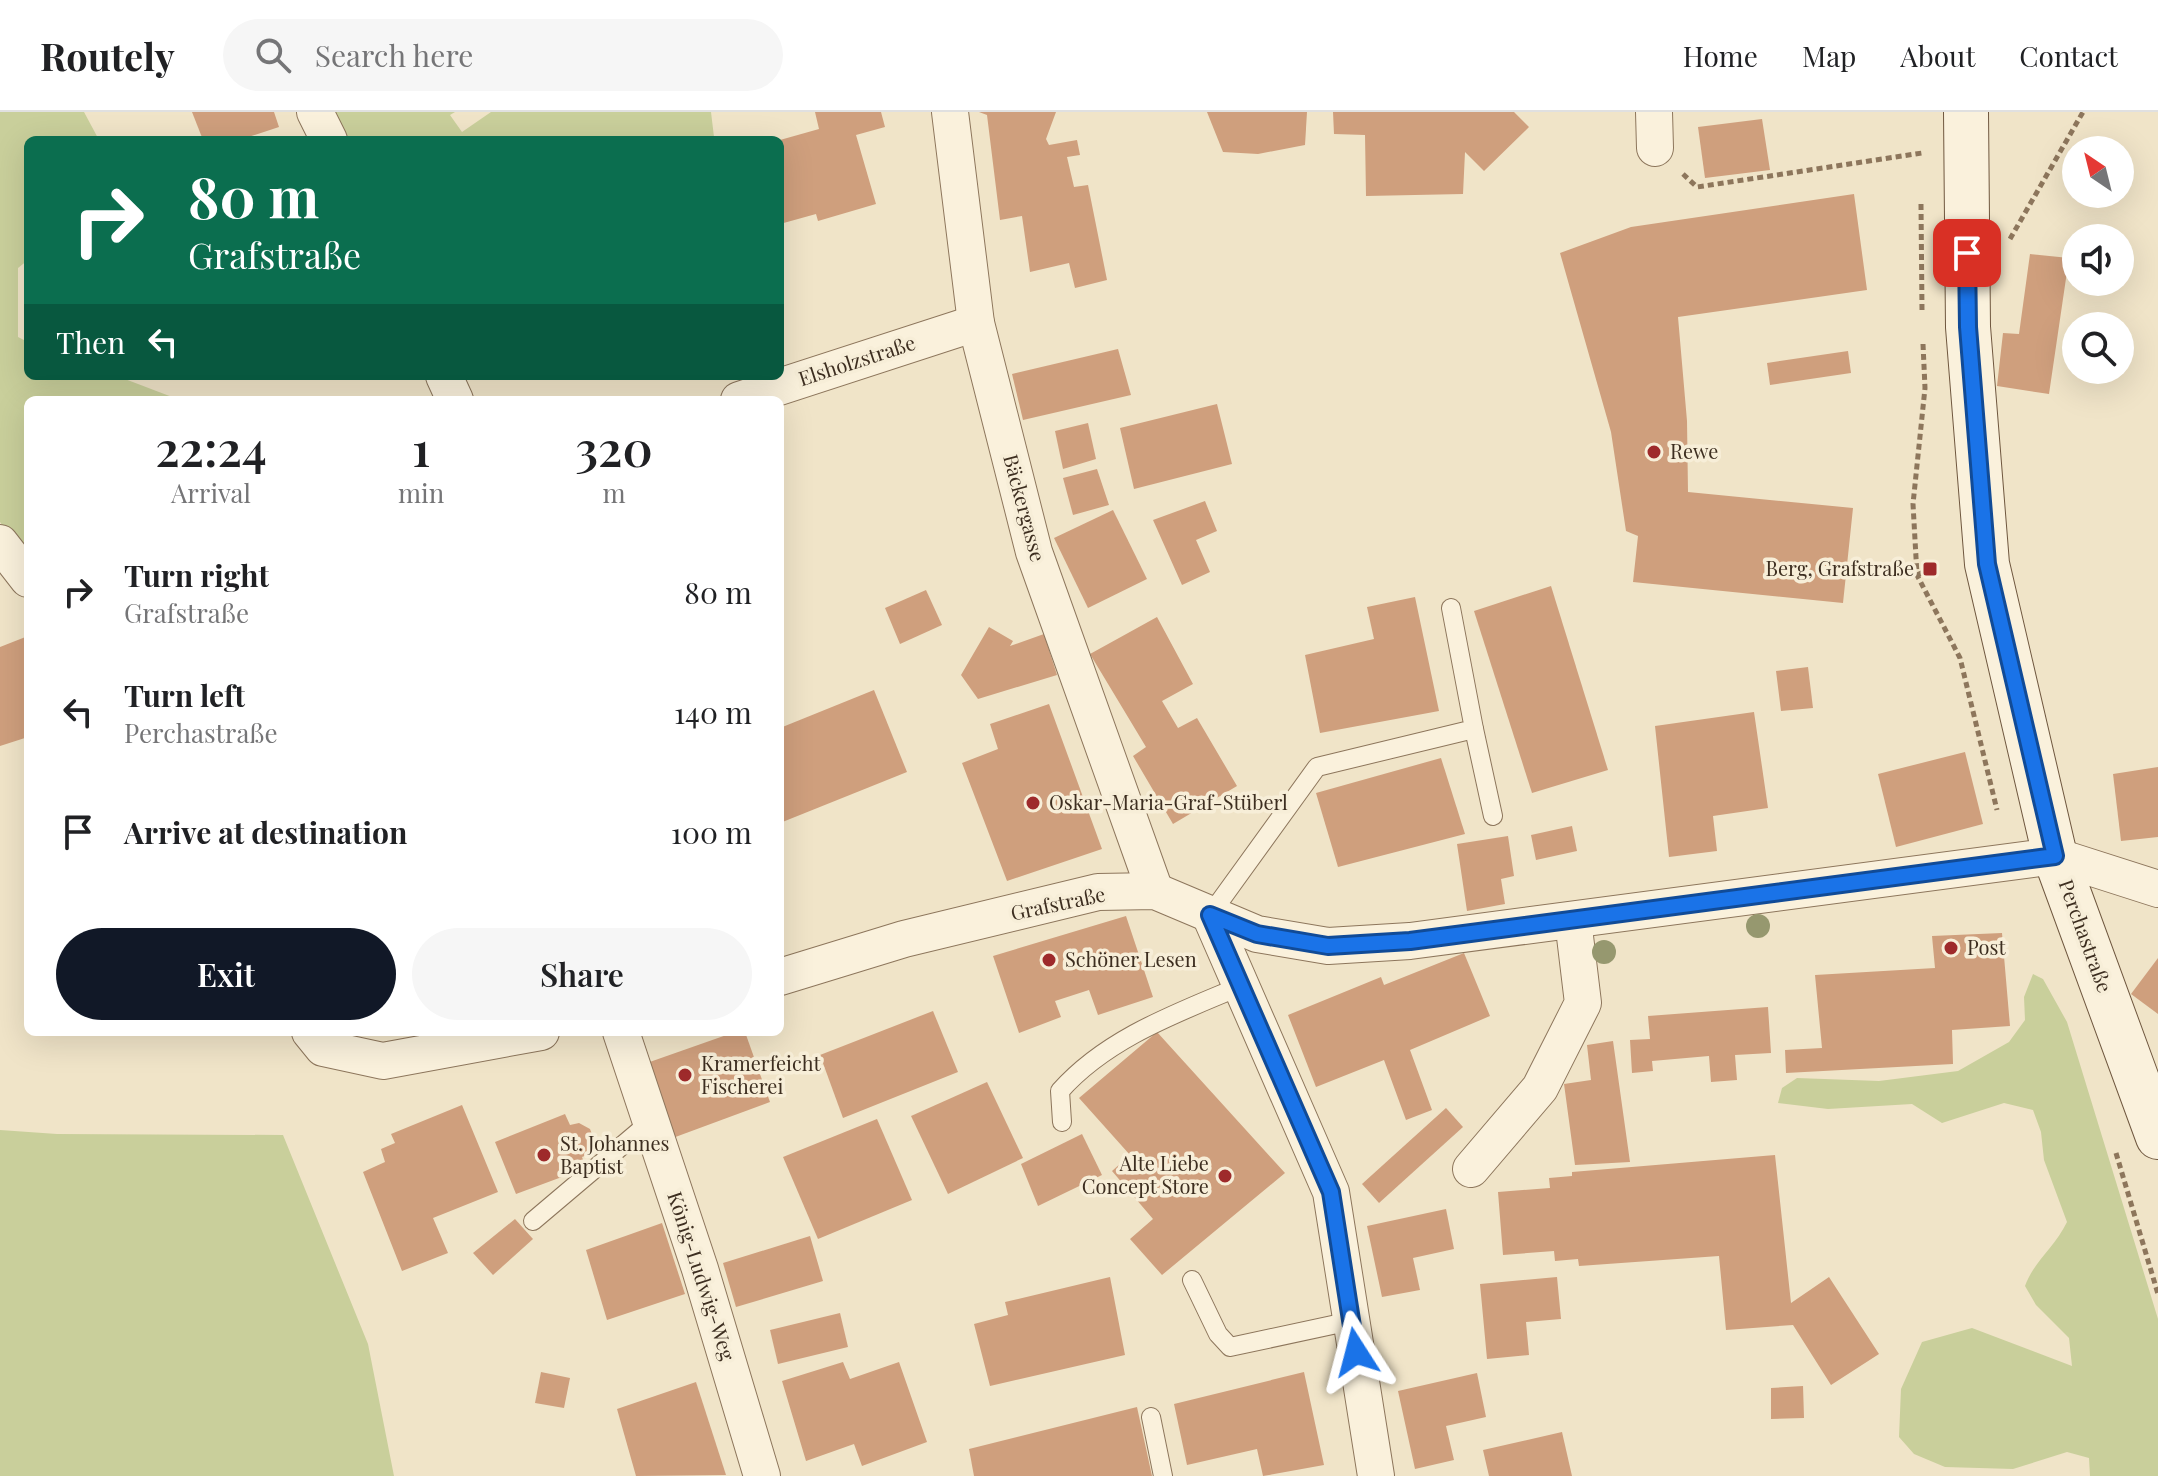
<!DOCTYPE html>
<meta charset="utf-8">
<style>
:root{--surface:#fff;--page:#f6f6f6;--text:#202124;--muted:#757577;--line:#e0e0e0;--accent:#111827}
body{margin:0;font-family:"Playfair Display",serif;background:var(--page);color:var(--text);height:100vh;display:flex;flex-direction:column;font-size:30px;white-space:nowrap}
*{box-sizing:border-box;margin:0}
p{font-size:26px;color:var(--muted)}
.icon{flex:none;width:44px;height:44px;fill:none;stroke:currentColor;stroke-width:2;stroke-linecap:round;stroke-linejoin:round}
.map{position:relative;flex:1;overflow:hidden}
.details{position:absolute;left:24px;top:284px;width:760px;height:640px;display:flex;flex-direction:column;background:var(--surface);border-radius:12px;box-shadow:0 8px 32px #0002}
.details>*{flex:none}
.top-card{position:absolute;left:24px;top:24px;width:760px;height:244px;border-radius:12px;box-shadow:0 8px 32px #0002;background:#0b6e4f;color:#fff;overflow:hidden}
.needle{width:52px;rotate:325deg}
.buttons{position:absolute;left:2062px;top:24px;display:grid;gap:16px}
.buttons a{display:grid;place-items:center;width:72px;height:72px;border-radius:50%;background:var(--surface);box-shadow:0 8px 32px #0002;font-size:40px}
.pin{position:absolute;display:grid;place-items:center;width:68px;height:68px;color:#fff;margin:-34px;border-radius:16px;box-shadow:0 4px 12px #0006}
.me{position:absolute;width:88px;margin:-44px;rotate:351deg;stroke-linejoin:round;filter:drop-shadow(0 0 6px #0008)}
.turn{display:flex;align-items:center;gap:28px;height:168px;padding:0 32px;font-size:36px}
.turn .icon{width:104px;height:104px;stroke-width:2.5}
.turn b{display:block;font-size:56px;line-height:68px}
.then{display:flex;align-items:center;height:76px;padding:0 32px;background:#0003;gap:16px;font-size:30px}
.eta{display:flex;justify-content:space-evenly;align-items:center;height:136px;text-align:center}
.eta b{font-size:48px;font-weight:600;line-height:56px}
.button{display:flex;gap:16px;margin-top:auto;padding:16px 32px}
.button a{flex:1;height:92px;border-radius:48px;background:var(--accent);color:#fff;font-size:32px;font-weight:600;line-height:92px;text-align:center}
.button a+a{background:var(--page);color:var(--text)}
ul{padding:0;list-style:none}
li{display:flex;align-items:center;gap:24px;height:120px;padding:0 32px}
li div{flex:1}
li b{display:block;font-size:30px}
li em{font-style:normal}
header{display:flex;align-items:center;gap:48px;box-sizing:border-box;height:112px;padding:0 40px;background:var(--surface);border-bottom:2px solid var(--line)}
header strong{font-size:38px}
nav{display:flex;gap:44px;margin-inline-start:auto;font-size:28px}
.search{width:560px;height:72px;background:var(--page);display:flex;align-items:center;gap:20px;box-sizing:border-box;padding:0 28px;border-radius:44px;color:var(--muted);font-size:30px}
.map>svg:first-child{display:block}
.green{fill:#c9cf9b}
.building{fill:#cf9f7d}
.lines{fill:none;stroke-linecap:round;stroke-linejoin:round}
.service-casing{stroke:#8d765c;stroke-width:20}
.minor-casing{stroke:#8d765c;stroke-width:38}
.secondary-casing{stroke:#6f573f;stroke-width:46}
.path{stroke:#8d765c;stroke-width:5;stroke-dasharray:6 4;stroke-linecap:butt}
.service{stroke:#faf1dc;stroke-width:18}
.minor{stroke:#faf1dc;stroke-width:36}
.secondary{stroke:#faf1dc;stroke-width:44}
.tree{fill:#96986f}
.route-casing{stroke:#114b97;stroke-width:20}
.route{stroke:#1a73e8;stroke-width:14}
.poi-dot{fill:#9e2a2b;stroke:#f7eed8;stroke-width:3}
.labels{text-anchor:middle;stroke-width:7;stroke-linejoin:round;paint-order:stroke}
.street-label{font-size:20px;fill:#3d2e20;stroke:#f7eed8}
.poi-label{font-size:20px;fill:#3d2e20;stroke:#f7eed8;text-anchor:start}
</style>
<header>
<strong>Routely</strong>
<div class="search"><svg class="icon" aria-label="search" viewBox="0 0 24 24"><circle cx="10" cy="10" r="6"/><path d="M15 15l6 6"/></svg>Search here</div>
<nav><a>Home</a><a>Map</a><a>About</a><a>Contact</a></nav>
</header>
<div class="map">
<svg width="2158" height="1364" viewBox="0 0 2158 1364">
<rect width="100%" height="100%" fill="#f0e4c8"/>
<!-- green -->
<g class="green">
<path d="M 0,0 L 84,0 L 99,28 L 28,28 L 28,148 L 18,156 L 18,225 L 28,230 L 28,264 L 117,264 L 180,288 L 28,288 L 28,452 L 0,410 Z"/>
<path d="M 331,0 L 455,0 L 450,3 L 462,20 L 491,0 L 711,0 L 714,25 L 345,28 Z"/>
<path d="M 2033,862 L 2043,867 L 2067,910 L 2158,1207 L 2158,1364 L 2090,1364 L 2089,1346 L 2067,1340 L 2013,1357 L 1945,1355 L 1914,1342 L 1899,1325 L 1901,1277 L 1922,1230 L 1972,1216 L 2072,1254 L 2069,1226 L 2036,1193 L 2025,1174 C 2034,1149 2055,1135 2067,1110 L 2044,1048 L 2041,1020 L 2033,998 L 2004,991 L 1942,1011 L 1912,992 L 1828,997 L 1778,991 L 1782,976 L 1797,966 L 1879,969 L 1958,959 L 2009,930 L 2025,908 L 2024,885 Z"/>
<path d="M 0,1018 L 57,1022 L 283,1023 L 368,1232 L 394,1364 L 0,1364 Z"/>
</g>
<!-- building -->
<g class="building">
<path d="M 192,0 L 274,0 L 279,15 L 239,28 L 203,28 Z"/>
<path d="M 815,0 L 881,0 L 885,15 L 856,23 L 876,92 L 818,109 L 816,102 L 780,112 L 780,28 L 819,17 Z"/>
<path d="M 979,0 L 1056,0 L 1046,27 L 1049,33 L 1077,28 L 1080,43 L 1067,45 L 1074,75 L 1088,73 L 1107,168 L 1075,176 L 1069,151 L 1030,160 L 1022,104 L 1000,108 L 987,3 Z"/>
<path d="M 1207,0 L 1307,0 L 1305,33 L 1258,42 L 1223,40 Z"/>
<path d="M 1333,0 L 1514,0 L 1529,15 L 1484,59 L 1465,40 L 1463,82 L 1366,84 L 1365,23 L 1334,22 Z"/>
<path d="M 1762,7 L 1770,58 L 1705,66 L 1698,15 Z"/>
<path d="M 1854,82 L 1867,178 L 1678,205 L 1687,309 L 1688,380 L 1853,396 L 1843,491 L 1633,470 L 1638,424 L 1626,419 L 1611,320 L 1560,141 L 1631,115 Z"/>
<path d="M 2030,142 L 2069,146 L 2049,282 L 1997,274 L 2003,221 L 2019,222 Z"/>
<path d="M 1118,237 L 1131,283 L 1023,308 L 1012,262 Z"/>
<path d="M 1848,239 L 1851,261 L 1770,273 L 1767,251 Z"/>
<path d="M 1217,292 L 1232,352 L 1134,377 L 1120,316 Z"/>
<path d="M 1088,311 L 1096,347 L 1063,357 L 1055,319 Z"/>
<path d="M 1097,357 L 1109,393 L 1073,403 L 1063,366 Z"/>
<path d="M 1205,389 L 1217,419 L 1196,428 L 1210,460 L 1182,473 L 1153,408 Z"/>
<path d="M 1113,398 L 1147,467 L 1088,496 L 1054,426 Z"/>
<path d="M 1551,474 L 1608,658 L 1532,681 L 1474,499 Z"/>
<path d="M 926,478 L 942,513 L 900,532 L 885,496 Z"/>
<path d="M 1415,485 L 1439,599 L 1320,621 L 1305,543 L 1374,527 L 1367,495 Z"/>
<path d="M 1157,505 L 1193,572 L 1162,589 L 1178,616 L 1197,606 L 1237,674 L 1173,712 L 1133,644 L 1146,635 L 1090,542 Z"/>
<path d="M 989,515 L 1013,529 L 1010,534 L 1044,522 L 1057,563 L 978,587 L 961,563 Z"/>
<path d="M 28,524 L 28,625 L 0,634 L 0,535 Z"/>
<path d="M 1808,555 L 1813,596 L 1781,599 L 1776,559 Z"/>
<path d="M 874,578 L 907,660 L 780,711 L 780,616 Z"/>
<path d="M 1049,592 L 1102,737 L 1007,769 L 962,651 L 998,637 L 990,612 Z"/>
<path d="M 1754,600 L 1768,696 L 1713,704 L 1717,739 L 1669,745 L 1655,614 Z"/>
<path d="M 1965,640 L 1983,712 L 1896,735 L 1878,662 Z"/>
<path d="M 1441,646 L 1465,722 L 1338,755 L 1316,681 Z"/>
<path d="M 2158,655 L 2158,725 L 2121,729 L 2113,662 Z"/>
<path d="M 1572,714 L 1577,739 L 1536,748 L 1531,723 Z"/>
<path d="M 1508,724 L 1514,764 L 1501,767 L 1505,792 L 1467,799 L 1457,732 Z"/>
<path d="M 1126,804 L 1153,885 L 1098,903 L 1089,878 L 1055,889 L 1061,905 L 1019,921 L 993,844 Z"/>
<path d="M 2002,821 L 2010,914 L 1952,918 L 1953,952 L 1786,961 L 1785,938 L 1822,936 L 1815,863 L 1935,856 L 1932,824 Z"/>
<path d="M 1464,841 L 1490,904 L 1410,938 L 1432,998 L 1406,1008 L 1384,948 L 1316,975 L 1288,903 L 1381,865 L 1384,873 Z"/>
<path d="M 2158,846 L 2158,902 L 2131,882 Z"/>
<path d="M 1768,895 L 1771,941 L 1735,943 L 1737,968 L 1711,970 L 1709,944 L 1652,949 L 1653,959 L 1632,961 L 1630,928 L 1650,927 L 1648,904 Z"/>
<path d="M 933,899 L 958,960 L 843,1006 L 820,943 Z"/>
<path d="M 735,920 L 745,920 L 770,990 L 670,1027 L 644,952 Z"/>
<path d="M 1157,920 L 1285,1061 L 1162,1163 L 1130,1127 L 1153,1107 L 1112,1059 L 1130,1043 L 1079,986 Z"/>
<path d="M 1613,929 L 1630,1050 L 1575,1053 L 1564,972 L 1591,968 L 1587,933 Z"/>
<path d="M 987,970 L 1023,1046 L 948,1082 L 911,1004 Z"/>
<path d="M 462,993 L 498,1080 L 433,1106 L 448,1141 L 402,1159 L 363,1060 L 385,1050 L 381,1037 L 395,1031 L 391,1022 Z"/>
<path d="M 1446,996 L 1463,1015 L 1379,1091 L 1362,1072 Z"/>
<path d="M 565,1002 L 570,1013 L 579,1011 L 590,1017 L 595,1030 L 592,1041 L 582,1045 L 586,1056 L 516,1082 L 495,1030 Z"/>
<path d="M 877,1007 L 912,1088 L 818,1127 L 783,1045 Z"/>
<path d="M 1082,1022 L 1102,1063 L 1038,1094 L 1021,1052 Z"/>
<path d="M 1775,1043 L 1791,1191 L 1829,1165 L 1879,1242 L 1831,1273 L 1793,1213 L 1726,1218 L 1719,1144 L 1579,1154 L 1578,1147 L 1555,1149 L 1554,1139 L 1503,1143 L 1498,1080 L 1550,1076 L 1549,1066 L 1572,1064 L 1572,1060 Z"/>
<path d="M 1446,1097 L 1454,1137 L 1413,1146 L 1420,1178 L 1382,1185 L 1367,1114 Z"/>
<path d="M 515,1107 L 533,1127 L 493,1163 L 473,1141 Z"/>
<path d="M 662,1111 L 685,1182 L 607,1208 L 586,1138 Z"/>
<path d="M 810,1124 L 823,1169 L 736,1195 L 723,1151 Z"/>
<path d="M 1110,1165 L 1125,1243 L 990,1274 L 974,1212 L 1008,1203 L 1005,1190 Z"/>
<path d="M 1557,1165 L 1561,1207 L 1526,1210 L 1529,1243 L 1487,1247 L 1480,1172 Z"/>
<path d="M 840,1201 L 848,1235 L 778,1252 L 770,1218 Z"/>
<path d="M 843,1250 L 850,1267 L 899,1250 L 927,1330 L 862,1354 L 854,1332 L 806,1349 L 782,1269 Z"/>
<path d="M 541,1260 L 570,1266 L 564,1296 L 535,1291 Z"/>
<path d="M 1304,1260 L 1324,1353 L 1263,1364 L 1257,1337 L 1187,1353 L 1174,1292 Z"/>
<path d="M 1477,1261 L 1486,1305 L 1446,1314 L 1454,1348 L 1415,1357 L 1398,1279 Z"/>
<path d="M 696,1270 L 726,1363 L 636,1364 L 617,1297 Z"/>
<path d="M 1803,1274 L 1804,1306 L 1771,1307 L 1771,1276 Z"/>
<path d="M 1137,1295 L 1152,1364 L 974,1364 L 969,1337 Z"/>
<path d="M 1562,1320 L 1572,1364 L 1489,1364 L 1483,1338 Z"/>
</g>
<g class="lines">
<!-- service casing -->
<g class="service-casing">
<g id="service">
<path d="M 1474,617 L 1493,704"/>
<path d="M 1210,803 L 1317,655 L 1474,617 L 1451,496"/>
<path d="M 1062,1010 L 1060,979 C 1107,926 1177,901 1241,874"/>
<path d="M 533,1109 L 650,1010"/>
<path d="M 1192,1168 L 1218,1222 L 1230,1235 L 1351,1209"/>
<path d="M 1151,1305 L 1163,1364"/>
</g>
</g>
<!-- minor casing -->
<g class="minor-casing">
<g id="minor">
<path d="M 315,0 L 329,28"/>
<path d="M 950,0 L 976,211 L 1034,440 L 1155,779"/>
<path d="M 1654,0 L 1655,36"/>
<path d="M 444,264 L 455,288"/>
<path d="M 739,288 L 976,211"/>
<path d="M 0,431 L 28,467"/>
<path d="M 1210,803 L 1331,1080 L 1376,1364"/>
<path d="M 780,865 L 904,827 L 1098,780 L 1155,779 L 1257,822 L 1328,834 L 1410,829 L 2055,744 L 2158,777"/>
<path d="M 310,920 L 323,936 L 383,949 L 541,920"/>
<path d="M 621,920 L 700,1157 L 762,1364"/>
<path d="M 1471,1057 L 1540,976 L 1583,891 L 1573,808"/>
</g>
</g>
<!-- secondary casing -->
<g class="secondary-casing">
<path id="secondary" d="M 1966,0 L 1968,215 L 1987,452 L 2055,744 L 2158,1025"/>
</g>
<!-- path -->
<g class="path">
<path d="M 1683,62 L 1697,75 L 1922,41"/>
<path d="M 1921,92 L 1922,198"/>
<path d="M 2010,127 L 2083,0"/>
<path d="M 1923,232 L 1925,276 L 1913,392 L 1917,463 L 1960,546 L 1997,698"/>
<path d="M 1917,463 L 1930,457"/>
<path d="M 2116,1041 L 2158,1182"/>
</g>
<!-- service -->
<use href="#service" class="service"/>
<!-- minor -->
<use href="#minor" class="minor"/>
<!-- secondary -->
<use href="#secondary" class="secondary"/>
</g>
<!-- trees -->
<g class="tree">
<circle cx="1758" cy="814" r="12"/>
<circle cx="1604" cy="840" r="12"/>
</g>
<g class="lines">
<!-- route casing -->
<g class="route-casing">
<path id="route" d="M 1356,1240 L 1331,1080 L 1210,803 L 1257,822 L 1328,834 L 1410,829 L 2055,744 L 1987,452 L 1968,215 L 1967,141"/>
</g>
<!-- route -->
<use href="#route" class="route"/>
</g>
<!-- markers -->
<g class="poi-dot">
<circle cx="1654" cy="340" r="8"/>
<rect x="1922" y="449" width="16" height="16" rx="4"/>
<circle cx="1033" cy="691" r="8"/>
<circle cx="1951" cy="836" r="8"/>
<circle cx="1049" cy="848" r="8"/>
<circle cx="685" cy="963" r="8"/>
<circle cx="544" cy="1043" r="8"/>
<circle cx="1225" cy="1064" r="8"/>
</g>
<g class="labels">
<!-- street labels -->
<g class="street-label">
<text transform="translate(857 249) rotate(-18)" y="7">Elsholzstraße</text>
<text transform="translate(1024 396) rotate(75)" y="7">Bäckergasse</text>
<text transform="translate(1058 792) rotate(-12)" y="7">Grafstraße</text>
<text transform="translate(2085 824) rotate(70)" y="7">Perchastraße</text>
<text transform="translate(701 1164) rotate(72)" y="7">König-Ludwig-Weg</text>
</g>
<!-- poi labels -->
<g class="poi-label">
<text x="1670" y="347">Rewe</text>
<text x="1914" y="464" text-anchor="end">Berg, Grafstraße</text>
<text x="1049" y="698">Oskar-Maria-Graf-Stüberl</text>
<text x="1967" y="843">Post</text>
<text x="1065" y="855">Schöner Lesen</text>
<text x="701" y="959">Kramerfeicht<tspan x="701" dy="23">Fischerei</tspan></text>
<text x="560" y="1039">St. Johannes<tspan x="560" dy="23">Baptist</tspan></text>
<text x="1209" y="1059" text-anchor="end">Alte Liebe<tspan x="1209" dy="23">Concept Store</tspan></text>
</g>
</g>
</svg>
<div class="buttons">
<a><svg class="needle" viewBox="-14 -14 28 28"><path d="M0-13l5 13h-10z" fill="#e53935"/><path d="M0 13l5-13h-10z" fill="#757577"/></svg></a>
<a><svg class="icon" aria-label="sound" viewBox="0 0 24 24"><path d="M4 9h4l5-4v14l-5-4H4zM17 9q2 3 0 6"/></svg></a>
<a><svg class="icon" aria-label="search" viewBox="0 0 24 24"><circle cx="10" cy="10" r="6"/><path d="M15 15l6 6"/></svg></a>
</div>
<div class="pin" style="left:1967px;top:141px;background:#d93025"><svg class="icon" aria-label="arrive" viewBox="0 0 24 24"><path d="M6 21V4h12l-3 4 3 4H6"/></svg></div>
<svg class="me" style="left:1356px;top:1240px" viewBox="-20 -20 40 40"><path d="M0-17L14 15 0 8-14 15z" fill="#1a73e8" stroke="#fff" stroke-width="4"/></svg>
<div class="top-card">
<div class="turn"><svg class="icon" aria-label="right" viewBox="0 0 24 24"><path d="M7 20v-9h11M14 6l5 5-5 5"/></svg><div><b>80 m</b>Grafstraße</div></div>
<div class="then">Then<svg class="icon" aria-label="left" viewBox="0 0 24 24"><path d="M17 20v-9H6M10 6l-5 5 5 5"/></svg></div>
</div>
<section class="details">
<div class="eta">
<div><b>22:24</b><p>Arrival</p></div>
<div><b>1</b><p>min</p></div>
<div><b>320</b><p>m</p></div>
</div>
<ul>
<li><svg class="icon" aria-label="right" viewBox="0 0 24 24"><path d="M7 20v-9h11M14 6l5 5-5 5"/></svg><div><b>Turn right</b><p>Grafstraße</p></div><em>80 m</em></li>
<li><svg class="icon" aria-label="left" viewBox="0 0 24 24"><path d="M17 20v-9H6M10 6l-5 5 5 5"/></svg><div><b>Turn left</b><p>Perchastraße</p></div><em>140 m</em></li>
<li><svg class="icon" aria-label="arrive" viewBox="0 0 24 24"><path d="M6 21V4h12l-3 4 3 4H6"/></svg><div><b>Arrive at destination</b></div><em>100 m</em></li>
</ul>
<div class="button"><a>Exit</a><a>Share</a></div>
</section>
</div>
